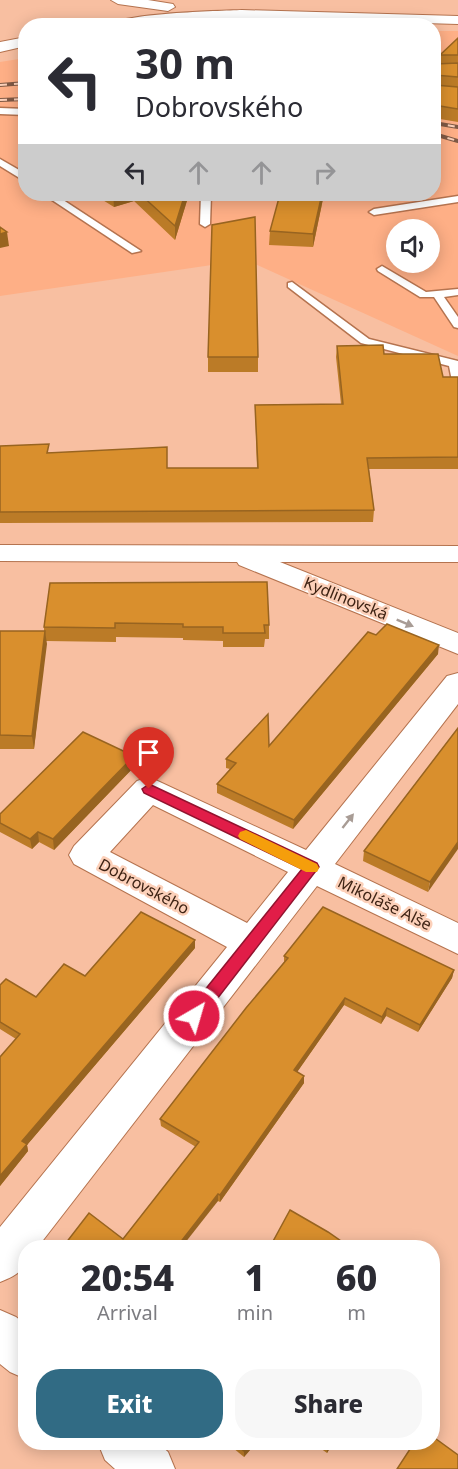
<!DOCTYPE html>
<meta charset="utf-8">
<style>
:root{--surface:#fff;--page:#f7f7f7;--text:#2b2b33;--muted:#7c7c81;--accent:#316b84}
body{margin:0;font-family:"Noto Sans",sans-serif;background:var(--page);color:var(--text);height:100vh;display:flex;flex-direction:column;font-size:22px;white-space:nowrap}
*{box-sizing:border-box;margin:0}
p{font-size:20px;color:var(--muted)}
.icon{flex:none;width:33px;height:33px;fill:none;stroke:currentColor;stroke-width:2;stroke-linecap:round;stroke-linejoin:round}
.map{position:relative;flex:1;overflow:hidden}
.sheet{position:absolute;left:18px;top:1240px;width:422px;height:210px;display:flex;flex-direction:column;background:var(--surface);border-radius:24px;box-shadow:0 3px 15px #0003}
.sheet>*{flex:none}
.guide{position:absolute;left:18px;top:18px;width:423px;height:183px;border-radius:24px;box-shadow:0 3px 15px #0003;background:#fff;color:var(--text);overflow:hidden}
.buttons{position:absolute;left:386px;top:219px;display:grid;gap:12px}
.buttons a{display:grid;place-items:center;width:54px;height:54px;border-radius:50%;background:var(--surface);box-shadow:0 3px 15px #0003;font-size:30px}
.pin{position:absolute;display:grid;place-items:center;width:51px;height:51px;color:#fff;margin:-62px -26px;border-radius:50% 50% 50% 0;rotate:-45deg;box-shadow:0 0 6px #0007}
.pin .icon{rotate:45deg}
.me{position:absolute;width:66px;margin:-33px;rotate:38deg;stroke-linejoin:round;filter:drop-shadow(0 0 4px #0008)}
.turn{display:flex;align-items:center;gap:21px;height:126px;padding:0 18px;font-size:27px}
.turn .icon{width:78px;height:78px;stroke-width:2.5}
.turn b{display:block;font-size:42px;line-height:51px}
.lanes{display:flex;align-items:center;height:57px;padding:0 18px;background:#0003;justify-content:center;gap:30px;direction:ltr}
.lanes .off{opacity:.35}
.eta{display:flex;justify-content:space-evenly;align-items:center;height:102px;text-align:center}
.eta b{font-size:36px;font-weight:800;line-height:42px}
.button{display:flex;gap:12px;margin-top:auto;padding:12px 18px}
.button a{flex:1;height:69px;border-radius:24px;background:var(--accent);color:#fff;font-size:24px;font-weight:800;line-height:69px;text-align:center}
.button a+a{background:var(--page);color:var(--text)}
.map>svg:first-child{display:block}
.built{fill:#feaf86;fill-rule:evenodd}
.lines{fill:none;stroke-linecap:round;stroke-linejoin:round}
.service-casing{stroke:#b5734f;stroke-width:3}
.minor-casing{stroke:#b5734f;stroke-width:2}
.service{fill:#fff;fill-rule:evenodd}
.minor{fill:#fff;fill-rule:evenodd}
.rail-casing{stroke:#7f5945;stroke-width:4}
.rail{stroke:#fcd0b9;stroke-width:2;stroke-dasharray:7;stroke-linecap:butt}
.wall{fill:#bb7b27}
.shaded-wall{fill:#986420}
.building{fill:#d98f2d;stroke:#986420;stroke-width:1.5}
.oneway{fill:#a89c95}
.route{fill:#e11d48;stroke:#92132f;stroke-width:1.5}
.slow{fill:#f59e0b}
.labels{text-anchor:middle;stroke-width:5;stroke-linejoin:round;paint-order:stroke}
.street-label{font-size:16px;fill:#3e2314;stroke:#fcd0b9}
</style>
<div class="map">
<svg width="458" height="1469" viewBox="0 0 458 1469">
<rect width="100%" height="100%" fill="#f8bfa1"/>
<!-- built -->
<path class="built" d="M 434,31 L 458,31 L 458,356 L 246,260 L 0,296 L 0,62 L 25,58 L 26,194 L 434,194 ZM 396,230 L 429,230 L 429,262 L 396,262 Z"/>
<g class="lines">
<!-- service casing -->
<g class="service-casing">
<g id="service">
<path d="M 0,108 L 26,109 L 26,115 L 0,114 Z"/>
<path d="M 0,159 L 26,174 L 26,182 L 0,166 Z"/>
<path d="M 43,194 L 54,194 L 141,251 L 132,253 Z"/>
<path d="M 201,194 L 211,194 L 210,224 L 205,227 L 200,224 Z"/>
<path d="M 458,196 L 458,202 L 374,215 L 369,212 L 374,209 Z"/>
<path d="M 382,266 L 426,292 L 458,289 L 458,295 L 444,297 L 458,317 L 458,328 L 454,327 L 434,297 L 420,297 L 378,271 L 377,269 Z"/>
<path d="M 292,282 L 369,339 L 458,361 L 458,385 L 452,381 L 449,366 L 361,343 L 288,287 L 288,283 Z"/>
</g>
</g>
<!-- minor casing -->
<g class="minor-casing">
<g id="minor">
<path d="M 111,0 L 148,0 L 173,4 L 175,7 L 168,11 L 118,4 Z"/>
<path d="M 242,10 L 458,16 L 458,24 L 286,19 L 107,26 C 121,13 219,11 242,10 Z"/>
<path d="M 26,37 L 26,46 L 0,52 L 0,42 Z"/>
<path d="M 0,545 L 458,546 L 458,562 L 280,562 L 458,633 L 458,654 L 239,565 L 237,562 L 0,561 Z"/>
<path d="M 458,673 L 458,704 L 335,864 L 458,923 L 458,954 L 317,886 L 37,1248 L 26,1248 C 26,1270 20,1274 0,1282 L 0,1227 L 227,947 L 74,864 L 69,855 L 74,846 L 137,781 L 149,777 L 306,850 L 447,676 ZM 153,805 L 288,872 L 247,923 L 110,852 Z"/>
<path d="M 0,1310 L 16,1317 L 26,1325 L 26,1379 L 10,1372 L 0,1364 Z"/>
<path d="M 98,1443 L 158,1443 L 168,1452 L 175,1469 L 115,1469 L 105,1460 Z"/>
</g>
</g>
<!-- service -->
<use href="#service" class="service"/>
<!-- minor -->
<use href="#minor" class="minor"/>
<!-- rail casing -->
<g class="rail-casing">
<g id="rail">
<path d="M 0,85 L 26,83"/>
<path d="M 0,100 L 26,99"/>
<path d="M 434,123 L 458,127"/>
<path d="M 434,134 L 458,141"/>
</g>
</g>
<!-- rail -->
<use href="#rail" class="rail"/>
</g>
<!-- wall -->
<g class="wall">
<path d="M 458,38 L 458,122 L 434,118 L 434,63 L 435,64 L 439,64 L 440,55 Z"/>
<path d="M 93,194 L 189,194 L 175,240 L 134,201 L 114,207 Z"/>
<path d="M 280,194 L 324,194 L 313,247 L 269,245 L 270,231 Z"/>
<path d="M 337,346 L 384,354 L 443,377 L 458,377 L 458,469 L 369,469 L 374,510 L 373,522 L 0,523 L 0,446 L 168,468 L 257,468 L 255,405 L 341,404 L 336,357 Z"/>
<rect x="208" y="357" width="50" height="15"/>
<path d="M 50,583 L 269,625 L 269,639 L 265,639 L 264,647 L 223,647 L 223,641 L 183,640 L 183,638 L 116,637 L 116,642 L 46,641 L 34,749 L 0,749 L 0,631 L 44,631 L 44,627 Z"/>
<path d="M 376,635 L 438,654 L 293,829 L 217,793 L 217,784 L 230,769 L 226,768 L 226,759 L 269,746 Z"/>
<path d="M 458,728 L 428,892 L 363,861 L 364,851 Z"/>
<path d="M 135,766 L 54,850 L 39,842 L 32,849 L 0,832 L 0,814 Z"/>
<path d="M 195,948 L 27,1145 L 28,1151 L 0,1186 L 0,1057 L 16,1039 L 0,1029 L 0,985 L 36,997 L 85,976 Z"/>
<path d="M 284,956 L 454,970 L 452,978 L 418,1032 L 386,1016 L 381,1024 L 344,1005 L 297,1072 L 304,1076 L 304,1083 L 220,1202 L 218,1201 L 123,1239 L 196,1147 L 161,1126 L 160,1119 L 284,962 Z"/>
<path d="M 227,1443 L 256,1443 L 244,1457 Z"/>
<path d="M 313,1443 L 333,1443 L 327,1453 Z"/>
</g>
<!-- shaded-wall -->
<g class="shaded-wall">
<path d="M 113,194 L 134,194 L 134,201 L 114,207 Z"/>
<path d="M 185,194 L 189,194 L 175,240 L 175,226 Z"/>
<path d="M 322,194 L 324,194 L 313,247 L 313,234 Z"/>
<path d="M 7,232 L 9,246 L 0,248 L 0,234 Z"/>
<path d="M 45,631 L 47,644 L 34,749 L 32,736 Z"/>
<path d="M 439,645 L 438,654 L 293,829 L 294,820 Z"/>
<path d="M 134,756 L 135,766 L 54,850 L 53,839 Z"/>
<path d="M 38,832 L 39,842 L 32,849 L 30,839 Z"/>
<path d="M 458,842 L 458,849 L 428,892 L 430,882 Z"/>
<path d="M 195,940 L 195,948 L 27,1145 L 28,1151 L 0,1186 L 0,1176 L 22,1141 Z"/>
<path d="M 454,970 L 452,978 L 418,1032 L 420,1025 Z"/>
<path d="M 345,998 L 344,1005 L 293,1078 L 294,1070 Z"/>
<path d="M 387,1008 L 386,1016 L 381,1024 L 382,1017 Z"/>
<path d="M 304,1076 L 304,1083 L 220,1202 L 220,1195 Z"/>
<path d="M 218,1194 L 218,1201 L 181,1248 L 176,1248 Z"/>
<path d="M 251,1443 L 256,1443 L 244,1457 L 244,1451 Z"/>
<path d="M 330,1443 L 333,1443 L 327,1453 L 327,1448 Z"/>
</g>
<!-- building -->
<g class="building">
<path d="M 458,38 L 458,55 L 440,55 Z"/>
<path d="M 434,63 L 435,64 L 458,63 L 458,77 L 435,75 L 434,81 Z"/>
<path d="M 434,83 L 435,85 L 458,87 L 458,109 L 434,105 Z"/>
<path d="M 140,194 L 185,194 L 175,226 Z"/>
<path d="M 280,194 L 322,194 L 313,234 L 270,231 Z"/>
<path d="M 255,217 L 258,357 L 208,357 L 212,225 Z"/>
<path d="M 0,227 L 7,232 L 0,234 Z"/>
<path d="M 383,345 L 384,354 L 438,354 L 443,377 L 458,377 L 458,457 L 367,458 L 374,510 L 0,512 L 0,446 L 49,444 L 47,453 L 167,447 L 167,468 L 258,468 L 255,405 L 343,404 L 337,346 Z"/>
<path d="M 267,582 L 269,625 L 264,625 L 265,633 L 223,633 L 223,627 L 183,627 L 183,624 L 115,623 L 115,628 L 44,627 L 50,583 Z"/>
<path d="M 387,624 L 439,645 L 294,820 L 217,784 L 236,763 L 226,759 L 268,714 L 269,746 L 368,632 L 376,635 Z"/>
<path d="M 0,631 L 45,631 L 32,736 L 0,735 Z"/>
<path d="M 458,728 L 458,842 L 430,882 L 364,851 Z"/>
<path d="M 83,732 L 134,756 L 53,839 L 38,832 L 30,839 L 0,823 L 0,814 Z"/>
<path d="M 323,907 L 454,970 L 420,1025 L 387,1008 L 382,1017 L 345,998 L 294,1070 L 304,1076 L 220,1195 L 218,1194 L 176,1248 L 62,1248 L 89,1213 L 123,1239 L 199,1142 L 160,1119 L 246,1008 L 288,958 L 284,956 Z"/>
<path d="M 141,912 L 195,940 L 22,1141 L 27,1144 L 0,1176 L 0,1057 L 20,1034 L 0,1022 L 0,985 L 6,979 L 36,997 L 64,964 L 85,976 Z"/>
<path d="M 290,1210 L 328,1232 L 351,1248 L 275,1248 L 271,1245 Z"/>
<path d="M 432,1436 L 458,1455 L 458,1469 L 397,1469 L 414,1443 L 432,1443 Z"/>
<path d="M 234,1443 L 251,1443 L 244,1451 Z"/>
<path d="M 322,1443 L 330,1443 L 327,1448 Z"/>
</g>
<!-- one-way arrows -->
<defs><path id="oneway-solid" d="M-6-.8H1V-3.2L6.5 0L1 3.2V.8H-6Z" transform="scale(1.5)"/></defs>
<g class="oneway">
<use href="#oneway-solid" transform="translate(405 623) rotate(22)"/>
<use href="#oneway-solid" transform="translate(348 821) rotate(-52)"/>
</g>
<!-- route -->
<path class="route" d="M 149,784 L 317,863 L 319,867 L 200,1021 L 194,1023 L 188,1021 L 186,1016 L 188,1011 L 302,869 L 144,793 L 142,789 Z"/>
<!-- slow -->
<path class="slow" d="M 246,830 L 317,864 L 319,868 L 317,872 L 306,872 L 240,839 L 238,836 L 240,832 Z"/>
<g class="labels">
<!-- street labels -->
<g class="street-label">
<text transform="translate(346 598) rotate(22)" y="6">Kydlinovská</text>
<text transform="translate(144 886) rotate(28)" y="6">Dobrovského</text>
<text transform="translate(385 903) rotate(26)" y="6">Mikoláše Alše</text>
</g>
</g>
</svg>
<div class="buttons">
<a><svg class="icon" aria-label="sound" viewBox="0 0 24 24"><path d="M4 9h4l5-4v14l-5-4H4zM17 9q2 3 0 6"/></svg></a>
</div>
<div class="pin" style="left:149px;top:789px;background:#d93025"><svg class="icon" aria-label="arrive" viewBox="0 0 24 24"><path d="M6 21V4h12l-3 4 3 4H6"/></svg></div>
<svg class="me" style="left:194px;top:1016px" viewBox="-20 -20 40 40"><circle r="17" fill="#e11d48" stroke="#fff" stroke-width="3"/><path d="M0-11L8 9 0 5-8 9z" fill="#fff"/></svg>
<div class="guide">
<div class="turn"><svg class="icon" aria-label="left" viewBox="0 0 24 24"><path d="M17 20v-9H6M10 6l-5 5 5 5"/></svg><div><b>30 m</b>Dobrovského</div></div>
<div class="lanes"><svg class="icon" aria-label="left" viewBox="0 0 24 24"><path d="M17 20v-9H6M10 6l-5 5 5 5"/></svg><svg class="icon off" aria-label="ahead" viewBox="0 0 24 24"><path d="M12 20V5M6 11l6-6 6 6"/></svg><svg class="icon off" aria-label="ahead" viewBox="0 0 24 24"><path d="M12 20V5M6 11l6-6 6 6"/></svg><svg class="icon off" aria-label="right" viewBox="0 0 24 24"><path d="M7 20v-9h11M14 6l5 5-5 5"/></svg></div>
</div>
<section class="sheet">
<div class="eta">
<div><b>20:54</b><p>Arrival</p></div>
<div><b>1</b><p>min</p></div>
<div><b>60</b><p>m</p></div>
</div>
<div class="button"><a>Exit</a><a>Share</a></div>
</section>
</div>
